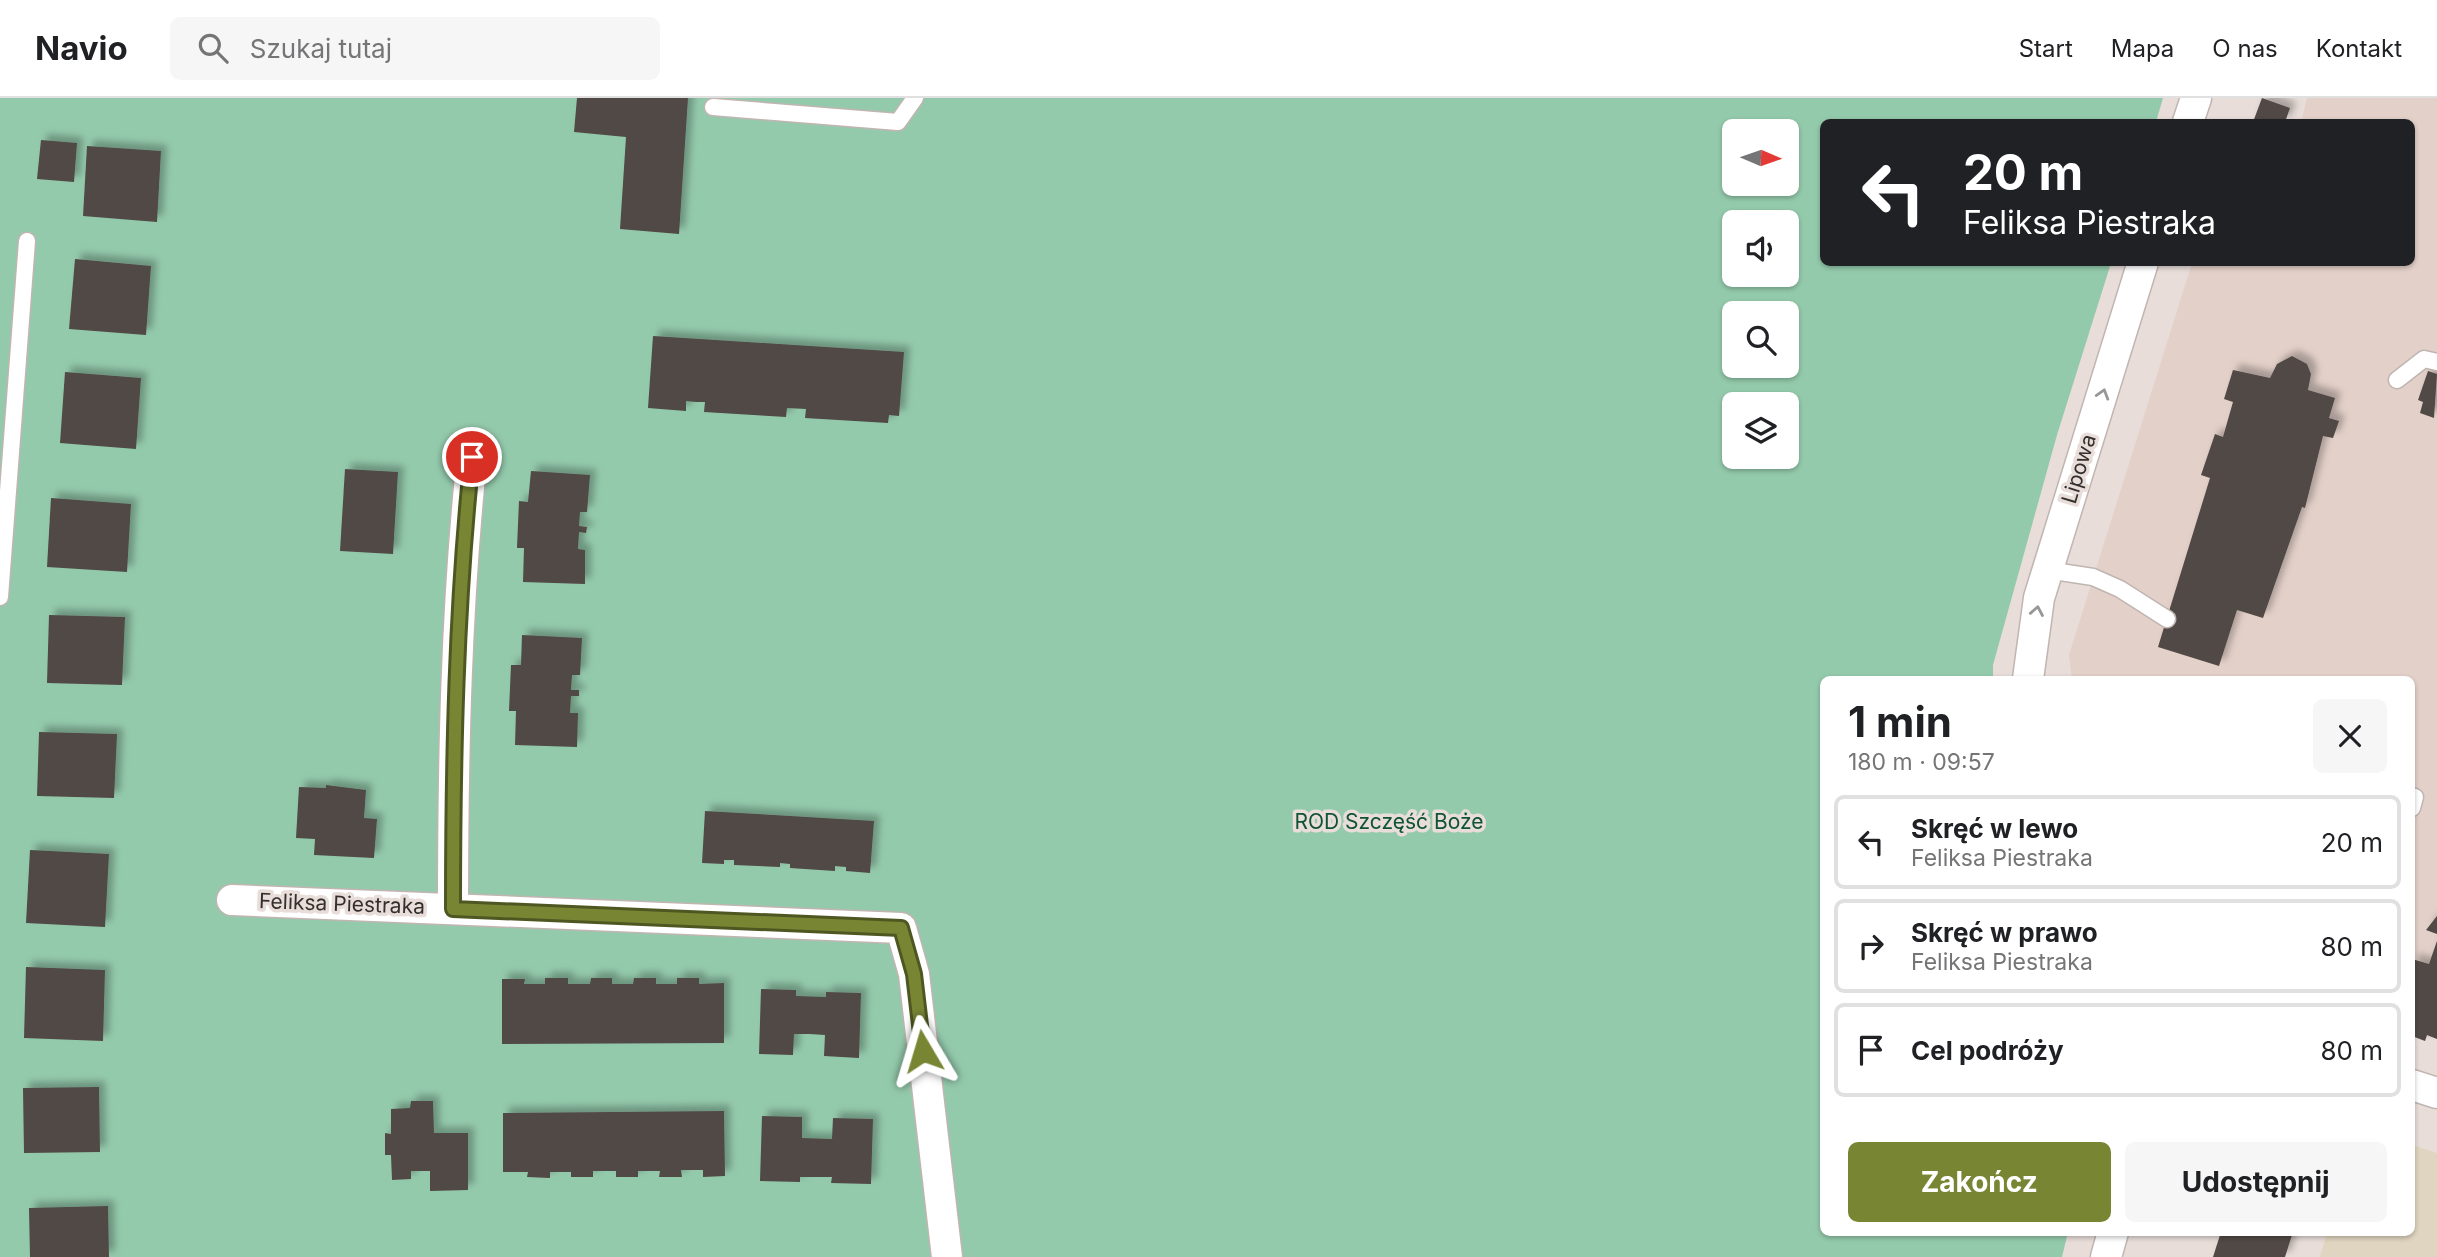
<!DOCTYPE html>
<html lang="pl">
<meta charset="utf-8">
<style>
:root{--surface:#fff;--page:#f6f6f6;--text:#202124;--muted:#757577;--line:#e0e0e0;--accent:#788634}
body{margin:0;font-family:Inter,sans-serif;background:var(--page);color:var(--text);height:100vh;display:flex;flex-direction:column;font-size:26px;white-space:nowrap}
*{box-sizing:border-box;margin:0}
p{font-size:23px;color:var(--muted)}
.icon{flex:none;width:38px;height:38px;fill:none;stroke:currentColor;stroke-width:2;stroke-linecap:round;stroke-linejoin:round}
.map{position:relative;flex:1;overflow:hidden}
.details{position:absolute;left:1820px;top:578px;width:595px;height:560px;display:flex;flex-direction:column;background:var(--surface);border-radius:10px;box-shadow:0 2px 5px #0004}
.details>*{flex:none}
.top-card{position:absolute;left:1820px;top:21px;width:595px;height:147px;border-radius:10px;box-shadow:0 2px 5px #0004;background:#202124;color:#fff;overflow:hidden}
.needle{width:46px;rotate:92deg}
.tools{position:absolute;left:1722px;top:21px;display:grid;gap:14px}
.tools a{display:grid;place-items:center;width:77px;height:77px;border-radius:10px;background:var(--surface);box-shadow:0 2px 5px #0004;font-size:35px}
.pin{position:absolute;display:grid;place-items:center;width:60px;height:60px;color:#fff;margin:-30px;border:4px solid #fff;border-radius:50%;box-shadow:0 2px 7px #0007}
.me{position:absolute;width:77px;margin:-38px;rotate:353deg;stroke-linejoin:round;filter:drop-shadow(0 0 5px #0008)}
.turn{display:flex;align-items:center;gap:24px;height:147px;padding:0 28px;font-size:32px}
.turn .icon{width:91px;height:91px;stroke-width:2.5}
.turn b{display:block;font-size:49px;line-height:60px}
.round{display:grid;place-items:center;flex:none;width:74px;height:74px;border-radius:10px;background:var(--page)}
.head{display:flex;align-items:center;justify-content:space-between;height:119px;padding:0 28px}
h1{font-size:42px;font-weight:700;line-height:52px}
.primary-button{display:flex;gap:14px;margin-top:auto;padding:14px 28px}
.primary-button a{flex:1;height:80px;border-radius:10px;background:var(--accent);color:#fff;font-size:28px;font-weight:700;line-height:80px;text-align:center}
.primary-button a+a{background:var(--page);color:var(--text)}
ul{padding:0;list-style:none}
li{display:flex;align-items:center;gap:21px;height:94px;margin:0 14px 10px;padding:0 14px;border:4px solid var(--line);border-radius:10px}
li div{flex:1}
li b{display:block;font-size:26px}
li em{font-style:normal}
header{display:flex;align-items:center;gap:42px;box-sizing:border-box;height:98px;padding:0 35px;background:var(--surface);border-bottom:2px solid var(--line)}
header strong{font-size:33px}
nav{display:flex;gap:38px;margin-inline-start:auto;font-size:24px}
.search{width:490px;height:63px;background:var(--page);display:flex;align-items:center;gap:18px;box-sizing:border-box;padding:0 24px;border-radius:10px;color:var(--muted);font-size:26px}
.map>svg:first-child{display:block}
.built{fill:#e3d0c9}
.industrial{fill:#e0d5c0}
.green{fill:#94caac;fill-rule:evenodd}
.building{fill:#514845;filter:url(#shadow)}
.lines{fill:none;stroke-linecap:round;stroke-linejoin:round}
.lane-casing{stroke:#c0b5b1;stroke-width:19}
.street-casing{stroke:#c0b5b1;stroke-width:33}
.lane{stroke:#fff;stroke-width:16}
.street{stroke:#fff;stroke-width:30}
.oneway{stroke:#999796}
.route-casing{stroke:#4e5722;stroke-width:18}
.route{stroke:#788634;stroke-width:12}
.labels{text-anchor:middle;stroke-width:7;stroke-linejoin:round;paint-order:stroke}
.street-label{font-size:21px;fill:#332f2d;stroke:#e8ddd9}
.park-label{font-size:21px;fill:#0f5236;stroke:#e8ddd9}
</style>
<header>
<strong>Navio</strong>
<div class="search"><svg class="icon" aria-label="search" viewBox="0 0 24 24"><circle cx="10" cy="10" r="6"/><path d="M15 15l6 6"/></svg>Szukaj tutaj</div>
<nav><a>Start</a><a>Mapa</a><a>O nas</a><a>Kontakt</a></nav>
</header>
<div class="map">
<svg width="2437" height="1159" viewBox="0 0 2437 1159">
<defs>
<filter id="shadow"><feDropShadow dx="6" dy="-6" stdDeviation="3.5" flood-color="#0004"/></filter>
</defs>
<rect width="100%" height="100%" fill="#e8ddd9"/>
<!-- built -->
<path class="built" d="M 2307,0 L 2437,0 L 2437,941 L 2427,938 L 2425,943 L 2412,938 L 2412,581 L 2072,581 L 2069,557 L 2192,165 L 2412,164 L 2412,24 L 2301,24 Z"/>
<!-- industrial -->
<path class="industrial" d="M 2412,1047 L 2437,1055 L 2437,1159 L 2320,1159 L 2327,1134 L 2412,1134 Z"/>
<!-- green -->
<path class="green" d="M 0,0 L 2163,0 L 2156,24 L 1824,24 L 1824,164 L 2111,165 L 2057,337 L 1993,567 L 1993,581 L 1824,581 L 1824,1134 L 2068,1134 L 2062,1159 L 0,1159 ZM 1734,33 L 1787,33 L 1787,86 L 1734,86 ZM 1734,124 L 1787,124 L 1787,177 L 1734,177 ZM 1734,215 L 1787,215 L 1787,268 L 1734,268 ZM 1734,306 L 1787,306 L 1787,359 L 1734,359 Z"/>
<!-- building -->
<g class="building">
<path d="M 577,0 L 688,0 L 679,136 L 620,131 L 626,39 L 574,34 Z"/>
<path d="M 2262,0 L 2290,10 L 2285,24 L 2253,24 Z"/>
<path d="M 41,42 L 77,45 L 74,84 L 37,81 Z"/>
<path d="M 87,48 L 161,53 L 157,124 L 83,118 Z"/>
<path d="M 75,161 L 151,168 L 146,237 L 69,231 Z"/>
<path d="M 653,238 L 904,254 L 899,318 L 889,317 L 888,325 L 805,320 L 806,311 L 787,310 L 786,319 L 704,314 L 705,304 L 696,304 L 686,303 L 686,313 L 648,310 Z"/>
<path d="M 2292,258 L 2307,266 L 2311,276 L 2308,292 L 2335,300 L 2329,320 L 2339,323 L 2333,340 L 2323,338 L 2305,410 L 2302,409 L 2263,520 L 2237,512 L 2219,568 L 2158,549 L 2210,380 L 2201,377 L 2215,336 L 2223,339 L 2233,304 L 2224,301 L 2233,272 L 2270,280 L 2277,266 Z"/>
<path d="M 2428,273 L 2437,276 L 2434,320 L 2420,315 L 2423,304 L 2418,302 Z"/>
<path d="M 65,274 L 141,280 L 136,351 L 60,345 Z"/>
<path d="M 345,371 L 398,374 L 393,456 L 340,453 Z"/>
<path d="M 531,373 L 590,377 L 587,414 L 580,414 L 579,428 L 587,429 L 586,435 L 579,434 L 578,451 L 585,452 L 585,486 L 523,484 L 524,450 L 517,450 L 519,403 L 528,404 Z"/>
<path d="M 51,400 L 131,406 L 127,474 L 47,469 Z"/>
<path d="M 49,517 L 125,519 L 122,587 L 47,585 Z"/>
<path d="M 522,537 L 582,540 L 580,577 L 572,577 L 571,592 L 579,592 L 579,598 L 571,598 L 570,615 L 578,615 L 577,649 L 515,647 L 516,613 L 509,613 L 511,567 L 521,567 Z"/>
<path d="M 39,634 L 117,636 L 114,700 L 37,698 Z"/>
<path d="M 326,687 L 366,692 L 364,720 L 377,721 L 374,760 L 314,757 L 315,741 L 296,740 L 299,689 L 326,690 Z"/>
<path d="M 705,713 L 874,723 L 870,775 L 846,773 L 846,769 L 835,768 L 835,773 L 790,770 L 790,766 L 780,765 L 780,769 L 734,767 L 734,762 L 724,762 L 724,766 L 702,765 Z"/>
<path d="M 30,752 L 109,756 L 105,829 L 26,825 Z"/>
<path d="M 2437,818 L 2437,836 L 2426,832 Z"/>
<path d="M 2437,843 L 2437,941 L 2427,937 L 2425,943 L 2412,938 L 2412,861 L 2429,866 Z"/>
<path d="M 26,869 L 105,872 L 103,943 L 24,940 Z"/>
<path d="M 545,880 L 568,880 L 568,886 L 590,886 L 591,880 L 612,880 L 612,886 L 633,886 L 634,880 L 656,880 L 656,886 L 677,886 L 677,880 L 699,880 L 699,886 L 724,885 L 724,945 L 502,946 L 502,881 L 525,881 L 524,886 L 545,886 Z"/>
<path d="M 761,891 L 796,892 L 796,898 L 826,899 L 826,894 L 861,895 L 859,960 L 824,958 L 825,937 L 810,936 L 794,936 L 793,957 L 759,956 Z"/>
<path d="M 99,989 L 100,1054 L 24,1055 L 23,990 Z"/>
<path d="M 411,1003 L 433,1003 L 434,1035 L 468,1035 L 468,1092 L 430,1093 L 430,1073 L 411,1073 L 411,1081 L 392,1082 L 391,1057 L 385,1057 L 385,1035 L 391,1036 L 391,1011 L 410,1010 Z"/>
<path d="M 724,1013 L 725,1078 L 703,1079 L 703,1072 L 681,1072 L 682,1079 L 659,1079 L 660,1073 L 638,1073 L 638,1079 L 616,1079 L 616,1073 L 593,1073 L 593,1079 L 571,1079 L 571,1074 L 550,1074 L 550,1080 L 527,1079 L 528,1074 L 503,1074 L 503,1015 Z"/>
<path d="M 762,1018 L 802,1019 L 802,1040 L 832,1041 L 833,1020 L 873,1021 L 871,1086 L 831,1085 L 832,1079 L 800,1079 L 800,1084 L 760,1083 Z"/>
<path d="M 108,1108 L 109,1159 L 30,1159 L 29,1110 Z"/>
<path d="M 2221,1134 L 2293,1134 L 2285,1159 L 2213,1159 Z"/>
</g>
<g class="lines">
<!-- lane casing -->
<g class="lane-casing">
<g id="lane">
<path d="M 713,9 L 898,24 L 915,0"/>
<path d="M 2397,282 L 2424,261 L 2437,264"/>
<path d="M 2047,472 L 2093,479 L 2120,491 L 2167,521"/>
<path d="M 0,499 L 27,143"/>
<path d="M 2412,698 L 2415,699 L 2412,710"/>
</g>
</g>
<!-- street casing -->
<g class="street-casing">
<g id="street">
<path d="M 2188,24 L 2196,0"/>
<path d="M 2028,581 L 2039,500 L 2143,164"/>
<path d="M 232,802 L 901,830 L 914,876 L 947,1159"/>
<path d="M 453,811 C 453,659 456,511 472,359"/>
<path d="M 2412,987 L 2437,995"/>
<path d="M 2106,1159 L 2113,1134"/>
</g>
</g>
<!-- lane -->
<use href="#lane" class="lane"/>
<!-- street -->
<use href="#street" class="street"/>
</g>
<!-- one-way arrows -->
<defs><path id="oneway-chevron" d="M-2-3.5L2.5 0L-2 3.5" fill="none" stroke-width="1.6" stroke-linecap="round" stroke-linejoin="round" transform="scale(1.75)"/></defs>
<g class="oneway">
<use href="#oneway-chevron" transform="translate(2103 296) rotate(-73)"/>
<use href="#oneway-chevron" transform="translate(2037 513) rotate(-80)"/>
</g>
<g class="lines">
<!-- route casing -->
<g class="route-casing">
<path id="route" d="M 472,359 C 456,510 453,660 453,811 L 901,830 L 914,876 L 923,953"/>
</g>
<!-- route -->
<use href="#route" class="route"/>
</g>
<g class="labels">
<!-- street labels -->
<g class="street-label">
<text transform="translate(2079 371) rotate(-73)" y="7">Lipowa</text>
<text transform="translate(342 806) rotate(2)" y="7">Feliksa Piestraka</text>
</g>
<!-- park labels -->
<g class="park-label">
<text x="1389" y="731">ROD Szczęść Boże</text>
</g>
</g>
</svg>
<div class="tools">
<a><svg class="needle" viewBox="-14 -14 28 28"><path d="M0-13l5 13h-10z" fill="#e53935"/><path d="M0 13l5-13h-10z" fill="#757577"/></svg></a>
<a><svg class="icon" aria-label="sound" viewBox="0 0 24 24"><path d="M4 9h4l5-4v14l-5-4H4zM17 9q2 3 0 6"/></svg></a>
<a><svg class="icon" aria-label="search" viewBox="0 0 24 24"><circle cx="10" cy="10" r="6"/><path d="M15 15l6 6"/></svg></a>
<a><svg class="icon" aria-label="layers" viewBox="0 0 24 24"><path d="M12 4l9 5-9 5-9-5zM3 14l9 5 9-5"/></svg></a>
</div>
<div class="pin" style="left:472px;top:359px;background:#d93025"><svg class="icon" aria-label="arrive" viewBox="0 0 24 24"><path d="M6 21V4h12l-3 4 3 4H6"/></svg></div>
<svg class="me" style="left:923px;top:953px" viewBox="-20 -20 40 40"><path d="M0-17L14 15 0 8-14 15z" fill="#788634" stroke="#fff" stroke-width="4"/></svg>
<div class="top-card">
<div class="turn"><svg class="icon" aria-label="left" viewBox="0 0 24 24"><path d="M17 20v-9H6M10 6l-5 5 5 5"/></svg><div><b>20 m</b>Feliksa Piestraka</div></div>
</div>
<section class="details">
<div class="head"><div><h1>1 min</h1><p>180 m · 09:57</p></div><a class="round"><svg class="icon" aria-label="close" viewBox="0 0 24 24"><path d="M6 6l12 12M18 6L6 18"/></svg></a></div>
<ul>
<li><svg class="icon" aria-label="left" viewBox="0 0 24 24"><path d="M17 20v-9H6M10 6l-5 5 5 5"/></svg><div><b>Skręć w lewo</b><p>Feliksa Piestraka</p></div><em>20 m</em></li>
<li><svg class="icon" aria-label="right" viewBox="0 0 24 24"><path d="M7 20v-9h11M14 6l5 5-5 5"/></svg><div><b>Skręć w prawo</b><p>Feliksa Piestraka</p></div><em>80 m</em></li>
<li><svg class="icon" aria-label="arrive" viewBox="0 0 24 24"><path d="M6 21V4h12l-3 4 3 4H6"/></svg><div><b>Cel podróży</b></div><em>80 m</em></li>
</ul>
<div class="primary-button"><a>Zakończ</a><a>Udostępnij</a></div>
</section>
</div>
